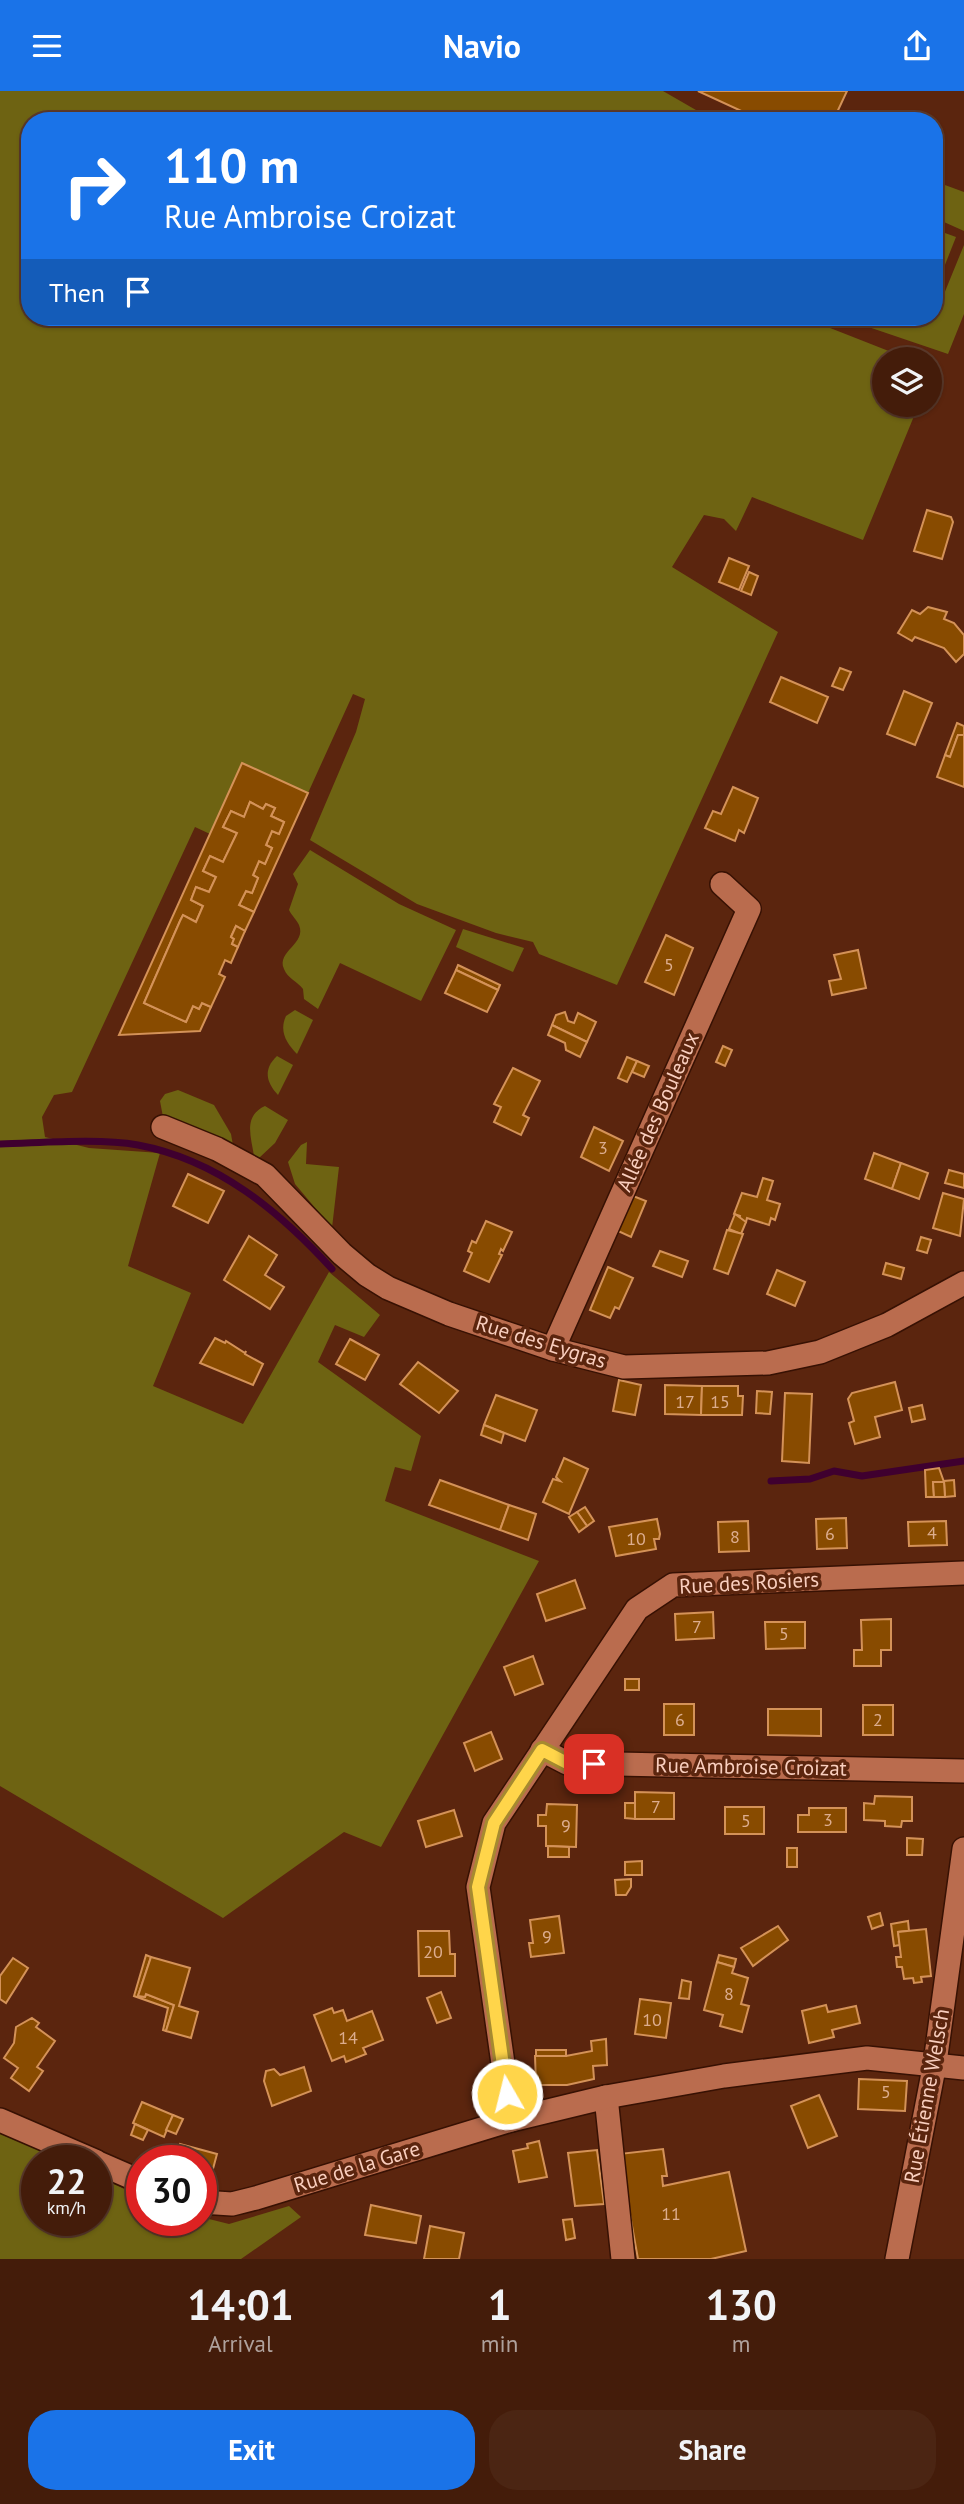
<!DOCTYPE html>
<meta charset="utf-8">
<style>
:root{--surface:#441c0a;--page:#4b2513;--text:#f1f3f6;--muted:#afa19c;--line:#5c3a2b;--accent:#1a73e8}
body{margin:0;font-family:"PT Sans",sans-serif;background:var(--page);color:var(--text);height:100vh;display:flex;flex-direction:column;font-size:26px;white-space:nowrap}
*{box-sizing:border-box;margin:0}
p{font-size:23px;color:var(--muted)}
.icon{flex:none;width:38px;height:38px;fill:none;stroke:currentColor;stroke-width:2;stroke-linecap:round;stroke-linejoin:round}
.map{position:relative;height:2168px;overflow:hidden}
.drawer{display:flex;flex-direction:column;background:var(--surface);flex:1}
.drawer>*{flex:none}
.guide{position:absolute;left:21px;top:21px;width:922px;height:214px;border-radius:28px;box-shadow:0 2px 5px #0004,0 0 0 2px var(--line);background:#1a73e8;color:#fff;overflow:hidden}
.fabs{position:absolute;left:872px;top:256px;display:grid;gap:14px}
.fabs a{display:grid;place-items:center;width:70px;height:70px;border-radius:50%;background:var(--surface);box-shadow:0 2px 5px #0004,0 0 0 2px var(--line);font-size:35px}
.speed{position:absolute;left:21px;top:2054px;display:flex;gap:14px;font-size:35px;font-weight:700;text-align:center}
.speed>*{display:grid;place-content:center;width:91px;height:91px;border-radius:50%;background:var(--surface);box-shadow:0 2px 5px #0004,0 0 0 2px var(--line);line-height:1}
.speed small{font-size:18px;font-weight:400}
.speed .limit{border:10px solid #d22;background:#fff;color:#111}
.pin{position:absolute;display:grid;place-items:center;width:60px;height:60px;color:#fff;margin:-30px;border-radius:14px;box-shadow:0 4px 10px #0006}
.me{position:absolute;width:77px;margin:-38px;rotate:352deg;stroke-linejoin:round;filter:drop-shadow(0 0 5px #0008)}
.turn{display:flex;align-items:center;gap:24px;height:147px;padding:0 28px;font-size:32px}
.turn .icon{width:91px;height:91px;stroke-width:2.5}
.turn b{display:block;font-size:49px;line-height:60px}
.then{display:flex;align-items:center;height:66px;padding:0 28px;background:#0003;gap:14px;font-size:26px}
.eta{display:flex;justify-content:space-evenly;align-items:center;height:119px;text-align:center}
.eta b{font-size:42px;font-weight:700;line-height:49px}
.button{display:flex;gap:14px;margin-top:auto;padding:14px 28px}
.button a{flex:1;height:80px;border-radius:28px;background:var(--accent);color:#fff;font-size:28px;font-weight:700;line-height:80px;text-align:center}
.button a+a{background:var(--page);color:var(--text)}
header{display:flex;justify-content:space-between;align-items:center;height:91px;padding:0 28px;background:var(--accent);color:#fff;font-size:32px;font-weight:700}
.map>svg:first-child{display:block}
.green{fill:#6e6312}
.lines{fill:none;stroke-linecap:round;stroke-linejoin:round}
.stream{stroke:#3f002f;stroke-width:7}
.building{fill:#884b00;stroke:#d49258;stroke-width:2}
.street-casing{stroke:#371103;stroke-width:26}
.street{stroke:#ba6c4e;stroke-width:23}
.route-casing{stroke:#a68a30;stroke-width:18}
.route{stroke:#ffd54a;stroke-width:12}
.labels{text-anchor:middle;stroke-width:7;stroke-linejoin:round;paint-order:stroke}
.number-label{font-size:18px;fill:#ddad8e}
.street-label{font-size:21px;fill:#f9cebe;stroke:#5b250e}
</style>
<header><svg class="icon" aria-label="menu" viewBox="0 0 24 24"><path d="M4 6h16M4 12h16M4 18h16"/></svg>Navio<svg class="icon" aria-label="share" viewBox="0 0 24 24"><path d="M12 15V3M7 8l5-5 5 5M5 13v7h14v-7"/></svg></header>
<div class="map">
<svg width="964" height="2168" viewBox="0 0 964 2168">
<rect width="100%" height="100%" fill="#5b250e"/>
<!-- green -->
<g class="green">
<path d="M 0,0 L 663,0 L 715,30 L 30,30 L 30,226 L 817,226 L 820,233 L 909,268 L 884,268 L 884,313 L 919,313 L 863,449 L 752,406 L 736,440 L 724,428 L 704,424 L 672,476 L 778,541 L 617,894 L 539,863 L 533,851 L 496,842 L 417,813 L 310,749 L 356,641 L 365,608 L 353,603 L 308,702 L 242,673 L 210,743 L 195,736 L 72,1001 L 54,1004 L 42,1026 L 45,1046 L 89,1057 L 160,1062 L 128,1175 L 191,1202 L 153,1295 L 243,1333 L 329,1181 L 380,1224 L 364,1246 L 335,1234 L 318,1271 L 421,1345 L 411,1380 L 395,1376 L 385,1410 L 539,1470 L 381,1756 L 344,1741 L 223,1827 L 0,1695 Z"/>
<path d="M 934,90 L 964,101 L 964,140 L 935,127 Z"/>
<path d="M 934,138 L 956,146 L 937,194 L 934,193 Z"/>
<path d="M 964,154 L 964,223 L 948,263 L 839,226 L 934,226 L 935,200 L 944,203 Z"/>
<path d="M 310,759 L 399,813 L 456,839 L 421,910 L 340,872 L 318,918 L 304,908 L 303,898 C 297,890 288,888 284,878 C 276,860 307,853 299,834 C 297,829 292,825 289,819 L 298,793 L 293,783 Z"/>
<path d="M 463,838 L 524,857 L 513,881 L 456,856 Z"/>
<path d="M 295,919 L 313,929 L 297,963 C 286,952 279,940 286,925 Z"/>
<path d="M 277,965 L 293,974 L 278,1004 C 266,991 263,978 277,965 Z"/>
<path d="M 178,999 L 214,1014 L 231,1043 L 234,1060 L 163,1026 L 160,1010 L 165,1003 Z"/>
<path d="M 265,1015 L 288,1029 L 275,1052 L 259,1067 L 254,1065 C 251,1045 243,1025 265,1015 Z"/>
<path d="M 307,1051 L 306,1073 L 339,1076 L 332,1137 L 295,1093 L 288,1071 L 301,1054 Z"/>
<path d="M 0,2042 L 63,2070 L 37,2070 L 37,2130 L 96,2130 L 96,2085 L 142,2106 L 142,2130 L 201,2130 L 201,2126 L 229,2133 L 289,2115 L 301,2126 L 241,2168 L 0,2168 Z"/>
</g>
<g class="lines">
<!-- stream -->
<g class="stream">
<path d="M 0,1053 C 42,1052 97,1047 138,1054 C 218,1069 279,1120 332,1178"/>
<path d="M 771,1390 L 810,1388 L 834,1380 L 862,1385 L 964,1370"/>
</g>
</g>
<!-- building -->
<g class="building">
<path d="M 698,0 L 847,0 L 833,30 L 763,30 Z"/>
<path d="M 927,419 L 951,426 L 953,431 L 942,468 L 914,460 Z"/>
<path d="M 729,467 L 749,475 L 739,499 L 719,491 Z"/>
<path d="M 749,481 L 758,485 L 751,504 L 741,500 Z"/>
<path d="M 928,516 L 947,521 L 944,528 L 954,532 L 964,544 L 964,563 L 956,571 L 944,557 L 915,546 L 912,550 L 898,542 L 912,519 L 920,523 Z"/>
<path d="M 840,577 L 851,581 L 843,599 L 832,595 Z"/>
<path d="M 781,586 L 828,606 L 817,632 L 770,611 Z"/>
<path d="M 904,600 L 932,612 L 915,654 L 887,643 Z"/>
<path d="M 957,632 L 964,635 L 964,644 L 958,644 L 950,666 L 945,664 Z"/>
<path d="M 958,644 L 964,644 L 964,696 L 937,686 L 945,664 L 950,666 Z"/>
<path d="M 242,672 L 308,702 L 254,821 L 239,814 L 246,800 L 252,802 L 258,787 L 253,784 L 259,770 L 265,773 L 272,757 L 266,754 L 272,740 L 279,743 L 284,731 L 271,725 L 275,717 L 266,713 L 263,718 L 250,711 L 244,726 L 231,720 L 223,736 L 237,742 L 223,771 L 210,765 L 203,780 L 216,786 L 209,801 L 196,796 L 191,809 L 203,815 L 196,831 L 183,824 L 180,830 L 144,912 L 186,931 L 193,915 L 199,918 L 202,912 L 211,916 L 200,940 L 119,944 Z"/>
<path d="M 733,696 L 758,707 L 744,742 L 739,739 L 735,750 L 705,737 L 713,720 L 721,723 Z"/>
<path d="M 250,711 L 263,718 L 266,713 L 275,717 L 271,725 L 284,731 L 279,743 L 272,740 L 266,754 L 272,757 L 265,773 L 259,770 L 253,784 L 258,787 L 252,802 L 246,800 L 239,814 L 254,821 L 245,840 L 236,835 L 231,846 L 234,848 L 232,853 L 238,856 L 231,872 L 225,869 L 219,883 L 225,886 L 211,916 L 202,912 L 199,918 L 193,915 L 186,931 L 144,912 L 180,830 L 183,824 L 196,831 L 203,815 L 191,809 L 196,796 L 209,801 L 216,786 L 203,780 L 210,765 L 223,771 L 237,742 L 223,736 L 231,720 L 244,726 Z"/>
<path d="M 236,835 L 245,840 L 238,856 L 232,853 L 234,848 L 231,846 Z"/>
<path d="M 666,844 L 693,857 L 674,904 L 645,891 Z"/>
<path d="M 858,859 L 866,897 L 832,904 L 829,890 L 841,888 L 834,864 Z"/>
<path d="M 458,874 L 500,894 L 498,899 L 456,879 Z"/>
<path d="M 456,879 L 498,899 L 487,921 L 445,902 Z"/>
<path d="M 565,921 L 568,930 L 574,932 L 578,922 L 596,931 L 587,951 L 552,934 L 556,924 Z"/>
<path d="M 552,934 L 587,951 L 580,966 L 566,959 L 565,952 L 548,944 Z"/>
<path d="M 723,955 L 732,959 L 725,975 L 716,971 Z"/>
<path d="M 627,966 L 637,970 L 627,991 L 618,987 Z"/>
<path d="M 637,970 L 649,975 L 644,986 L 632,981 Z"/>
<path d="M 513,977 L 540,990 L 523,1024 L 529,1027 L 521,1044 L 494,1031 L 501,1016 L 494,1013 Z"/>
<path d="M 594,1036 L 623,1050 L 609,1080 L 581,1066 Z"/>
<path d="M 874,1062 L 901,1072 L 892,1098 L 865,1088 Z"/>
<path d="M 901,1072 L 928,1082 L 919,1108 L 892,1098 Z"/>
<path d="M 949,1079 L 964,1083 L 964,1097 L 945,1092 Z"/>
<path d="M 188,1083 L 224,1100 L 208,1132 L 173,1115 Z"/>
<path d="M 763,1087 L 773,1090 L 767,1109 L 780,1113 L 775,1129 L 771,1127 L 769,1134 L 747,1127 L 746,1131 L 739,1129 L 740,1125 L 734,1123 L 742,1102 L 757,1106 Z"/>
<path d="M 943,1102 L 964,1108 L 960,1145 L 933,1137 Z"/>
<path d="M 633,1105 L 646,1110 L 631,1146 L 618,1140 Z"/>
<path d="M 735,1123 L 746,1131 L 741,1143 L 729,1138 Z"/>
<path d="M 486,1130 L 512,1141 L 503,1160 L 501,1158 L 499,1163 L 502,1164 L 489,1191 L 464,1180 L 472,1162 L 468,1160 L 472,1150 L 476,1152 Z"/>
<path d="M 727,1139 L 743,1143 L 728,1183 L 714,1178 Z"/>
<path d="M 249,1145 L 277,1164 L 265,1184 L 284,1196 L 270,1218 L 224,1189 Z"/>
<path d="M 921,1146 L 931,1149 L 927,1162 L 917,1159 Z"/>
<path d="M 660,1160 L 688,1170 L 682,1186 L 653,1175 Z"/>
<path d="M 886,1172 L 904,1177 L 901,1188 L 883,1183 Z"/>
<path d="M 608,1176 L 633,1187 L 619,1218 L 615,1216 L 610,1227 L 590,1219 Z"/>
<path d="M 777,1179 L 805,1191 L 795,1215 L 767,1203 Z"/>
<path d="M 215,1247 L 225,1252 L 226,1250 L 245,1262 L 246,1260 L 245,1263 L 263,1273 L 253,1294 L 200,1272 Z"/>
<path d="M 350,1248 L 379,1264 L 365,1289 L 336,1273 Z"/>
<path d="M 418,1271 L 458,1300 L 439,1322 L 400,1293 Z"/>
<path d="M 619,1289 L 641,1294 L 635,1324 L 613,1320 Z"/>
<path d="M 895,1291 L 902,1319 L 875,1326 L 880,1346 L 855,1353 L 849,1332 L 854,1330 L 848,1308 L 852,1302 Z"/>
<path d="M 665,1294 L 702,1295 L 701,1324 L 665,1323 Z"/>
<path d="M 702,1295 L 738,1295 L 738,1305 L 743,1305 L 742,1324 L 701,1324 Z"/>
<path d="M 757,1300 L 772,1301 L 770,1323 L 756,1322 Z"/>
<path d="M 785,1302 L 812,1303 L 809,1372 L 782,1370 Z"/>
<path d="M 496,1304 L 537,1319 L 525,1350 L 484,1334 Z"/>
<path d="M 922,1314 L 925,1328 L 912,1331 L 909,1317 Z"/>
<path d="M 484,1334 L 504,1342 L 501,1352 L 481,1344 Z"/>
<path d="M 564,1367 L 588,1378 L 569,1423 L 543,1411 L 553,1388 L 560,1390 L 556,1386 Z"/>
<path d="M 939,1377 L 944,1391 L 933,1391 L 934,1406 L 926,1406 L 925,1379 Z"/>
<path d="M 440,1389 L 509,1414 L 500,1439 L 429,1414 Z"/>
<path d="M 954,1389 L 955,1405 L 945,1406 L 944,1390 Z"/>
<path d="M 933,1391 L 944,1391 L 945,1406 L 934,1406 Z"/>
<path d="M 509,1414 L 536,1423 L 528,1449 L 500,1439 Z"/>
<path d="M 585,1416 L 594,1430 L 587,1435 L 577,1421 Z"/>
<path d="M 577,1421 L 587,1435 L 579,1441 L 569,1426 Z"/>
<path d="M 846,1427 L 847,1457 L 817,1458 L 816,1428 Z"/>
<path d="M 657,1428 L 660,1443 L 659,1448 L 654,1448 L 656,1458 L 616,1465 L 609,1436 Z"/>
<path d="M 748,1430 L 749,1460 L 719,1461 L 718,1431 Z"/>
<path d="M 946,1430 L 947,1454 L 909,1455 L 908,1431 Z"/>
<path d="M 575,1489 L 585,1517 L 546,1530 L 537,1503 Z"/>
<path d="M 713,1521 L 714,1547 L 676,1549 L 675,1523 Z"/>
<path d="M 891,1528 L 891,1559 L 881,1559 L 881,1575 L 854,1575 L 854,1559 L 862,1559 L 861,1529 Z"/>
<path d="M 765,1531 L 805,1531 L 805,1557 L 766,1558 Z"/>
<path d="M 533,1565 L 543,1593 L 515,1604 L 504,1576 Z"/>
<rect x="625" y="1588" width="14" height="11"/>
<rect x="664" y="1613" width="30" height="31"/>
<rect x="863" y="1614" width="30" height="30"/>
<path d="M 768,1618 L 821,1618 L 821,1645 L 768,1644 Z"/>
<path d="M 491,1641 L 502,1668 L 475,1680 L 464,1652 Z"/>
<path d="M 635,1701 L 674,1702 L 674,1728 L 635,1728 Z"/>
<path d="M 875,1705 L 912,1706 L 912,1730 L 902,1730 L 901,1736 L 885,1735 L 885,1730 L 864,1729 L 864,1712 L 874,1713 Z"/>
<path d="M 625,1712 L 635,1712 L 635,1728 L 625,1727 Z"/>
<path d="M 547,1713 L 577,1714 L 576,1756 L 546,1755 L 546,1735 L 538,1735 L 538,1724 L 546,1724 Z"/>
<rect x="725" y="1716" width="39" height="27"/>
<path d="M 809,1717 L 846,1717 L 846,1741 L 798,1741 L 798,1724 L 809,1724 Z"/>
<path d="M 454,1719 L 462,1745 L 426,1756 L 418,1730 Z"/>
<path d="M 907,1747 L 923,1748 L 922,1764 L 907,1764 Z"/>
<path d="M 548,1755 L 569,1756 L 569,1766 L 548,1766 Z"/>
<rect x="787" y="1757" width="10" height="19"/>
<path d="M 642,1770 L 642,1784 L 625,1784 L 625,1771 Z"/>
<path d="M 631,1788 L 631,1796 L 626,1804 L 616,1804 L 615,1789 Z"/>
<path d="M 880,1822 L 883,1834 L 872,1838 L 868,1826 Z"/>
<path d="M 559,1825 L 564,1862 L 531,1866 L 529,1852 L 533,1852 L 530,1829 Z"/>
<path d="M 908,1830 L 909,1840 L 898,1841 L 900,1854 L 894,1855 L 891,1833 Z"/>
<path d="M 778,1835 L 788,1849 L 753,1875 L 741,1857 Z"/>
<path d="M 926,1838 L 931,1885 L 921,1886 L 922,1891 L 914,1892 L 913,1887 L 904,1888 L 902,1876 L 897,1876 L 896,1866 L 901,1866 L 898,1841 Z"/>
<path d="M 418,1840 L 449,1840 L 450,1863 L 455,1863 L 455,1885 L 419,1885 Z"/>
<path d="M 146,1864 L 151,1866 L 138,1905 L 145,1906 L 146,1903 L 174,1914 L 166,1940 L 163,1939 L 168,1917 L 134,1905 Z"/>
<path d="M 719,1864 L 736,1868 L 734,1876 L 717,1871 Z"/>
<path d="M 151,1866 L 190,1877 L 179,1915 L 198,1921 L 191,1947 L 166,1940 L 174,1914 L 146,1903 L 145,1906 L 138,1905 Z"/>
<path d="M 13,1867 L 28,1877 L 6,1912 L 0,1908 L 0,1885 Z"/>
<path d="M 717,1871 L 734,1876 L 732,1882 L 748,1887 L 741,1913 L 749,1915 L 742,1941 L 720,1935 L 723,1924 L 704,1919 Z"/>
<path d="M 682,1889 L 691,1891 L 689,1908 L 679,1907 Z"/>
<path d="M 441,1901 L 451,1927 L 437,1932 L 427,1907 Z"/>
<path d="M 640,1908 L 671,1912 L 666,1947 L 635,1943 Z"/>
<path d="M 826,1914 L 828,1921 L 856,1915 L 860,1932 L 832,1939 L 834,1946 L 809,1952 L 802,1920 Z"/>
<path d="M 332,1917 L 334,1922 L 343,1919 L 347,1930 L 372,1920 L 383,1949 L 363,1957 L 366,1963 L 346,1971 L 344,1965 L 332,1970 L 314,1924 Z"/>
<path d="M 32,1927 L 39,1932 L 36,1936 L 55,1950 L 37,1976 L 43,1980 L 29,2000 L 11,1987 L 18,1977 L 4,1967 L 14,1952 L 16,1936 Z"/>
<path d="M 606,1948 L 607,1974 L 593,1975 L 594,1988 L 567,1994 L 536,1994 L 535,1965 L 566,1965 L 592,1960 L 591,1950 Z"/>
<rect x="536" y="1959" width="30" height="6"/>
<path d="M 304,1976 L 311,2000 L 272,2015 L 264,1990 L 266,1980 L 274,1978 L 280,1984 Z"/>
<path d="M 859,1988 L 907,1990 L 905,2020 L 858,2018 Z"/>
<path d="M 819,2004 L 837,2045 L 808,2057 L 791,2015 Z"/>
<path d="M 142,2011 L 173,2024 L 164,2046 L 133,2032 Z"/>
<path d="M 173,2024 L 183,2028 L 176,2043 L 166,2039 Z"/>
<path d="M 135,2033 L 148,2039 L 143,2049 L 131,2044 Z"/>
<path d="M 539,2050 L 547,2086 L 519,2091 L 513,2060 L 528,2057 L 527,2053 Z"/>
<path d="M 180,2053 L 217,2063 L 210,2089 L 201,2086 L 201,2070 L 174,2070 Z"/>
<path d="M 663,2058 L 667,2085 L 662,2085 L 663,2095 L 729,2081 L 746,2160 L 711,2168 L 638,2168 L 619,2063 Z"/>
<path d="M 597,2059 L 604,2113 L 575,2115 L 568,2062 Z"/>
<path d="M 371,2114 L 421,2125 L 416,2152 L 365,2144 Z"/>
<path d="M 572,2128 L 575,2147 L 566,2149 L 563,2129 Z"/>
<path d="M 430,2135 L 464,2142 L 459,2168 L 424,2168 Z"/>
</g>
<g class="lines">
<!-- street casing -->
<g class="street-casing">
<g id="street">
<path d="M 163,1036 L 217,1058 L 265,1084 L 342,1163 L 367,1184 L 388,1197 L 449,1223 L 553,1258 L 624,1276 L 768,1272 L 820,1261 L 887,1234 L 964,1192"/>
<path d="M 553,1258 L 749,818 L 722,793"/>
<path d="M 542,1659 L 567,1672 L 964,1680"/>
<path d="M 606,2006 L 623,2168"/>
<path d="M 0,2029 L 95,2070"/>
<path d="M 511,2029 L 478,1796 L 494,1732 L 637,1518 L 673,1494 L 964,1482"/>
<path d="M 96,2071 L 142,2091"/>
<path d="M 201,2111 L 232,2113 L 256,2107 L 511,2029 L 606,2006 L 724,1985 L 867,1967 L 964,1977"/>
<path d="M 897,2168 L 935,1972 L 964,1758"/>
</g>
</g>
<!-- street -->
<use href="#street" class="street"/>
</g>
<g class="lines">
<!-- route casing -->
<g class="route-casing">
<path id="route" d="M 507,2003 L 478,1796 L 494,1732 L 542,1659 L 567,1672 L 594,1673"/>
</g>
<!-- route -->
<use href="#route" class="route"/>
</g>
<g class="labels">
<!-- number labels -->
<g class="number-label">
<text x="669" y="880">5</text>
<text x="603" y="1063">3</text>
<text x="685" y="1317">17</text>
<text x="720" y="1317">15</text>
<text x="932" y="1448">4</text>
<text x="830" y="1449">6</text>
<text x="735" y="1452">8</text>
<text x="636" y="1454">10</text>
<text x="697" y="1542">7</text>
<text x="784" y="1549">5</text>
<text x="680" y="1635">6</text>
<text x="878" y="1635">2</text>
<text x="656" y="1722">7</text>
<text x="828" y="1735">3</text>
<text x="746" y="1736">5</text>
<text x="566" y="1741">9</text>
<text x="547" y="1852">9</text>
<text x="433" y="1867">20</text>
<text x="729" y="1909">8</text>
<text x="652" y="1935">10</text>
<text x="348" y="1953">14</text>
<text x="886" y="2007">5</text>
<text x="671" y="2129">11</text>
</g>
<!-- street labels -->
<g class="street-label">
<text transform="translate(658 1021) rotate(-66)" y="7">Allée des Bouleaux</text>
<text transform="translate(541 1251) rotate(17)" y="7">Rue des Eygras</text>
<text transform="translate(749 1492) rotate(-3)" y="7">Rue des Rosiers</text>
<text transform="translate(751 1676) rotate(1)" y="7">Rue Ambroise Croizat</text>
<text transform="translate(927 2005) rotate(-80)" y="7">Rue Étienne Welsch</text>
<text transform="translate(357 2076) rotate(-17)" y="7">Rue de la Gare</text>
</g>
</g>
</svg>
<div class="fabs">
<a><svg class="icon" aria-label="layers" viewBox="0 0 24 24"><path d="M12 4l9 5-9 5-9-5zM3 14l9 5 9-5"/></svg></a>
</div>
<div class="speed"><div>22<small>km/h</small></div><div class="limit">30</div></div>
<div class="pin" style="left:594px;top:1673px;background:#d93025"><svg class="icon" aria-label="arrive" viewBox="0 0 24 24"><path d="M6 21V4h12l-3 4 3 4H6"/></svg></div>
<svg class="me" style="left:507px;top:2003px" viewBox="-20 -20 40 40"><circle r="17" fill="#ffd54a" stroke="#fff" stroke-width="3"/><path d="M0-11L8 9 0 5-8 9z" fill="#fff"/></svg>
<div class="guide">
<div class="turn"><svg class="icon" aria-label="right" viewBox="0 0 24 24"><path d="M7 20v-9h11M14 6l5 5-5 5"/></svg><div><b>110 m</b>Rue Ambroise Croizat</div></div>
<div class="then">Then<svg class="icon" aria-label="arrive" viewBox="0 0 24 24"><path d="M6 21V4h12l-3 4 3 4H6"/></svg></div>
</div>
</div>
<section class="drawer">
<div class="eta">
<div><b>14:01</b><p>Arrival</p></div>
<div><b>1</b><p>min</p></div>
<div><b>130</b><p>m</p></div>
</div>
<div class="button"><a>Exit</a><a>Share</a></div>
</section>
